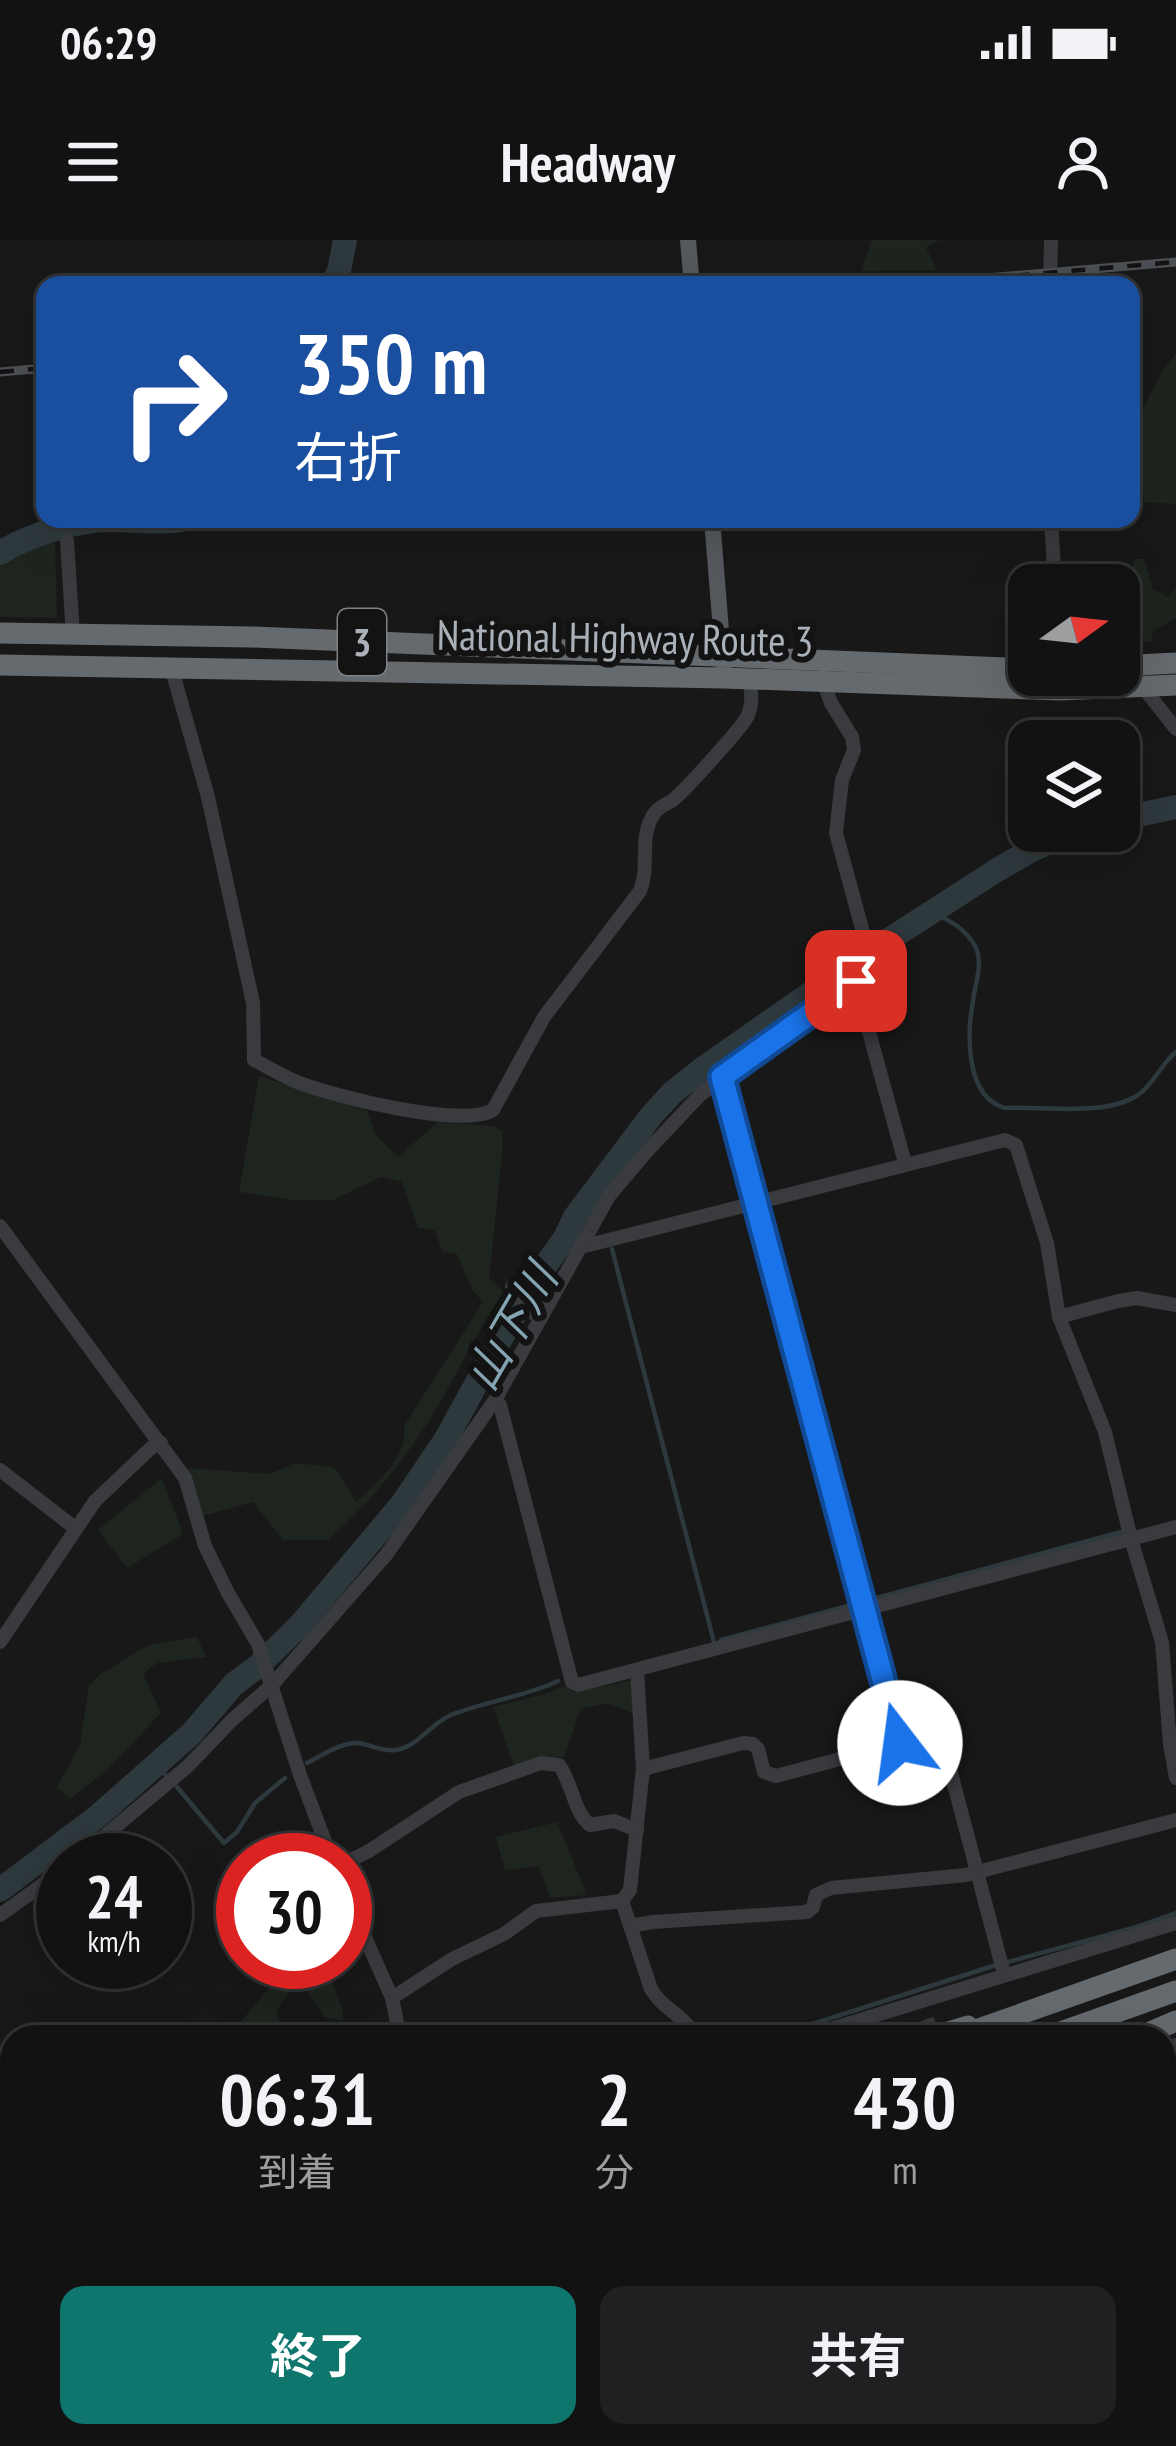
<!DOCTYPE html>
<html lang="ja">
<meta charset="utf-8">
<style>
:root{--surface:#121213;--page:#1f2021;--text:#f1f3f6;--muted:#9c9ea0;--line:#313233;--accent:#0f766e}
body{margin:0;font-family:"PT Sans Narrow","Noto Sans JP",sans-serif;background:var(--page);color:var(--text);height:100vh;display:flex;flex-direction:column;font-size:45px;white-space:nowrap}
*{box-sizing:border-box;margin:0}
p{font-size:39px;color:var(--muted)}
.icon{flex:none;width:66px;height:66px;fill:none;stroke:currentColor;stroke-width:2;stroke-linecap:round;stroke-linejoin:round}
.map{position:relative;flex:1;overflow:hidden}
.side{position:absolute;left:0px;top:1785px;width:1176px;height:423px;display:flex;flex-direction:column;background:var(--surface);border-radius:36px 36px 0 0;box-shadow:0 12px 48px #0002,0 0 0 3px var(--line)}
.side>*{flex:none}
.hud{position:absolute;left:36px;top:36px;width:1104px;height:252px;border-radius:24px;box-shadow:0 12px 48px #0002,0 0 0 3px var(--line);background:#1a4fa0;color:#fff;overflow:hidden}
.needle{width:78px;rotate:75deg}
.controls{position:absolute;left:1008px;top:324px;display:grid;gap:24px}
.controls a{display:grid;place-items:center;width:132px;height:132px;border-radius:24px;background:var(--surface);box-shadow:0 12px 48px #0002,0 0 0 3px var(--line);font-size:60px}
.speed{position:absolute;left:36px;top:1593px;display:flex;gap:24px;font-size:60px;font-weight:700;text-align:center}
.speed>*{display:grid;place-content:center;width:156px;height:156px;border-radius:50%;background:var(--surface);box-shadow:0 12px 48px #0002,0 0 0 3px var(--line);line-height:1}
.speed small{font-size:30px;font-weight:400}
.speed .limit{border:18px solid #d22;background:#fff;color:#111}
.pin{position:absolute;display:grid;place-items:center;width:102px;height:102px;color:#fff;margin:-51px;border-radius:24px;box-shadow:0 6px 18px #0006}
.me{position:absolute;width:132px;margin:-66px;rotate:345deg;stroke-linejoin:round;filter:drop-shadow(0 0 9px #0008)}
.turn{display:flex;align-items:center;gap:42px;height:252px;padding:0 60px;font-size:54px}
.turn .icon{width:156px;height:156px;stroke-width:2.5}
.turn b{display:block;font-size:84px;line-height:102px}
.eta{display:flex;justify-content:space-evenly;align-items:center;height:204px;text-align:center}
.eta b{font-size:72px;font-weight:700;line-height:84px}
.primary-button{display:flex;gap:24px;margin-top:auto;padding:24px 60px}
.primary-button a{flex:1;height:138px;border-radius:24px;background:var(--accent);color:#fff;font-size:48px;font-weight:700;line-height:138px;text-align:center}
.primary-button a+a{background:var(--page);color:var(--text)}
.status{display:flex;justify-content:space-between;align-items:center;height:84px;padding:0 60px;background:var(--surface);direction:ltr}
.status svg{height:33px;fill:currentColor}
header{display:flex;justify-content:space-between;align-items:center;height:156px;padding:0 60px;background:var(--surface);font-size:54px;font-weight:700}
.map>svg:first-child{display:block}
.green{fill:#1e241e}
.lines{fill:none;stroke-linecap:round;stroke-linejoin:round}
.stream{stroke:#2e393d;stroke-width:4.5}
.river{stroke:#2e393d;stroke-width:24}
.minor-tunnel{stroke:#353739;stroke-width:14;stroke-dasharray:14 7;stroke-linecap:butt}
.minor{stroke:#393b3e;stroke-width:14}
.major{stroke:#55585d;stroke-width:16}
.highway{stroke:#656a6f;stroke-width:21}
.rail-casing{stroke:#4c4f53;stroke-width:9}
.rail{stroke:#131314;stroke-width:4.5;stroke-dasharray:14;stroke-linecap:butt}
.route-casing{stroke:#114b97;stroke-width:30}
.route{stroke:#1a73e8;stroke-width:21}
.labels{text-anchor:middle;stroke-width:12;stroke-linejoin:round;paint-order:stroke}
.shield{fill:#131314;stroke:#7d8287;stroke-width:3}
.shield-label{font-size:39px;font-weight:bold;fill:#abb1b8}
.street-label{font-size:42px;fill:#abb1b8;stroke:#131314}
.water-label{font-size:45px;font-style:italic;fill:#84a4b1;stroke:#131314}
</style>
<div class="status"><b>06:29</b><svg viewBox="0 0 49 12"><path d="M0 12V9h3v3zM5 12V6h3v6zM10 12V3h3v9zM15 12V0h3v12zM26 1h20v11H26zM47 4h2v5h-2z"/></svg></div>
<header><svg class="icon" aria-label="menu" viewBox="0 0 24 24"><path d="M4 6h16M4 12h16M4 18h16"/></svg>Headway<svg class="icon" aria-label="person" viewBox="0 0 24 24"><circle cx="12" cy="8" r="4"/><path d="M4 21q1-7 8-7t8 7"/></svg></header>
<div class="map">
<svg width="1176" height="2206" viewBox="0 0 1176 2206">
<rect width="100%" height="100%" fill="#181819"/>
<!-- green -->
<g class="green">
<path d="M 872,0 L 939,0 L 926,8 L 937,30 L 861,31 Z"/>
<path d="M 1176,113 L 1176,264 L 1144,262 L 1142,229 L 1131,224 C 1131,189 1154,139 1176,113 Z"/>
<path d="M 55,300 L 57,378 L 0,377 L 0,325 L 17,314 Z"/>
<path d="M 1134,319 L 1144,319 L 1153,349 L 1168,357 L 1176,348 L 1176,378 L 1153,391 L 1151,402 L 1130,401 L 1119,383 L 1119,345 L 1130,338 Z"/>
<path d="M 259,836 L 367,870 L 375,894 L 398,917 L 438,882 L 493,886 L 502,891 L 503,906 L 489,1038 L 504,1053 C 476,1091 457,1136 432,1176 C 402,1223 370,1263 328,1300 L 283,1300 L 253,1262 L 203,1276 L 188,1228 L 270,1234 L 295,1223 L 333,1227 L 338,1232 L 356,1262 C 377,1242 408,1218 404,1186 L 483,1062 L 472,1050 L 457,1014 L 442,1011 L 435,990 L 418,988 L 402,942 L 381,937 L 333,960 L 293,960 L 239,952 Z"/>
<path d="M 162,1238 L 183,1294 L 127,1328 L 98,1290 Z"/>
<path d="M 197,1397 L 206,1417 L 157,1423 L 143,1434 L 161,1473 L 107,1530 L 70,1559 L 57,1547 L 80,1505 L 89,1446 L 99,1435 L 148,1405 Z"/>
<path d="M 633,1440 L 634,1474 L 607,1463 L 581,1469 L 564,1517 L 541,1516 L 514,1526 L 493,1467 L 541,1455 L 567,1445 L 575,1452 Z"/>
<path d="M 557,1582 L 587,1655 L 550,1658 L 539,1626 L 505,1630 L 496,1597 Z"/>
<path d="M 294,1731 L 329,1733 L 343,1771 L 343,1781 L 325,1777 L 305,1750 L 291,1750 L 277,1770 L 280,1790 L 273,1797 L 179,1797 L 185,1786 L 210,1782 L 236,1787 L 272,1745 Z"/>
<path d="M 0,1928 C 15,1954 17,1988 0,2014 Z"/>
<path d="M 12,2157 L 12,2196 L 184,2196 L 188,2206 L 0,2206 L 0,2159 Z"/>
</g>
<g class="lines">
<!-- stream -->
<g class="stream">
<path d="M 931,672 C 949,680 965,688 975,706 C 984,723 975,743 973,761 C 967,794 965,857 1005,868 C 1044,866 1104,877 1138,855 C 1154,844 1161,824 1176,812"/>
<path d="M 612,1009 L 714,1402"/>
<path d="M 869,1360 L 1121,1292"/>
<path d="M 721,1400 L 855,1364"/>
<path d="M 307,1523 C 323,1515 341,1502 359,1503 C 371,1505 383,1512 396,1510 C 418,1507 431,1483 451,1475 C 486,1461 524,1457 558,1441"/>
<path d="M 156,1524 L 165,1534"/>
<path d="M 177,1547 L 224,1603 L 237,1592 L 255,1563 L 285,1538"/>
<path d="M 772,1797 L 993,1726 L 1133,1688 L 1176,1673"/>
<path d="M 0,1825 L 12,1829"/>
</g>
<!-- river -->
<g class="river">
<path d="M 332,45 L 339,31 L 345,0"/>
<path d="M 0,313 C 28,295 77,280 111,280 C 138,280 162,284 188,279"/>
<path d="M 1119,579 L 1176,567"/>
<path d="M 0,1650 L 98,1576 L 192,1493 L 234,1444 L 257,1427 L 301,1384 L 402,1264 L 446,1199 L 526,1053 L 565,998 L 575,977 L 651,876 L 672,853 L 705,827 L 862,717 L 997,630 L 1034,609 L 1075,591"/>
<path d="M 1164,2115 L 1176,2113"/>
<path d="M 964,2206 L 975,2196"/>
</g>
<!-- minor-tunnel -->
<path class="minor-tunnel" d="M 927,1779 L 934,1797"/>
<!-- minor -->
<g class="minor">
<path d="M 1050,45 L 1051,0"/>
<path d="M 1051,279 L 1055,345"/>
<path d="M 67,301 L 73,396"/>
<path d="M 1119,400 L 1128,429"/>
<path d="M 172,430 L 208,557 L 253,763 L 254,820 C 268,827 282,836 297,842 C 333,856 462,889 493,870 L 544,777 L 640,651 C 650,627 639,601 652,577 C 657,567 664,566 673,560 C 684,551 744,486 748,475 C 753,463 751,451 750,438"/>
<path d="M 823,441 L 831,463 L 852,497 L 854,510 L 842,540 L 836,593 L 864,696"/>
<path d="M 1142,446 L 1176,489"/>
<path d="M 722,837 L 900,1503 L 937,1495 L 942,1499 L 1004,1734"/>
<path d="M 0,986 L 185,1238 L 205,1306 L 228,1353 L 258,1404 L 300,1535 L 332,1620"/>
<path d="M 581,1007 L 1005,900 L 1016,905 L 1047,1003 L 1059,1077 L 1105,1192 L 1131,1299 L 1162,1402 L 1170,1504 L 1176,1538"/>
<path d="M 512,1047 L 540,1080"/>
<path d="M 1059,1077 L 1118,1061 L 1137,1058 L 1176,1065"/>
<path d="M 495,1160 L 500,1165 L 572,1442 L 578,1445 L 1176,1287"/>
<path d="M 0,1230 L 75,1288"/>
<path d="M 0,1402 L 95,1261 L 152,1207 L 161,1203"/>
<path d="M 637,1430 L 643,1529 L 630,1650 L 622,1661 L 651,1749 C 662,1769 686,1776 695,1797"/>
<path d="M 643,1529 L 743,1503 L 753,1504 L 758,1509 L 764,1532 L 776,1536 L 900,1503"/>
<path d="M 76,1620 L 188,1526 L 231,1481 L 272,1445 L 386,1315 L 495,1160 L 609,956 L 649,909 L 701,854 L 855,741 L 905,923"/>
<path d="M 345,1623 L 369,1611 L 459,1552 L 541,1523 L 559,1525 C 573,1544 573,1571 590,1585 L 614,1581 L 637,1590"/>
<path d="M 345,1652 L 392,1758 L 400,1797"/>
<path d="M 0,1675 L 63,1630"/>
<path d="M 630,1686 L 653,1682 L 807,1672 L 813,1667 L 816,1655 L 831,1648 L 966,1635 L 1176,1580"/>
<path d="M 392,1758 L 452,1719 L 504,1694 L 536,1671 L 622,1661"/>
<path d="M 805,1797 L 1176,1683"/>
<path d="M 1164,1811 L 1176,1805"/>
<path d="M 0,1837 L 12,1841"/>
<path d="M 315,2206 L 322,2196"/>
</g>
<!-- major -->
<g class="major">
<path d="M 688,0 L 691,35"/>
<path d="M 712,279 L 724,428"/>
</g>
<!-- highway -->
<g class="highway">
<path d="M 0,393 L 252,397 L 1029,429"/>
<path d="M 0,425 L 724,438 L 1060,450 L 1176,445"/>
<path d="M 1119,426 L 1176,423"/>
<path d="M 932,1797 L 968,1786"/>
<path d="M 956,1797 L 1176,1719"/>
<path d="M 1047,1797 L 1176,1751"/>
<path d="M 1139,1797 L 1176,1781"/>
<path d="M 0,1872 L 12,1876"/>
<path d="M 0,1905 L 12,1920"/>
<path d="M 0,2030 L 12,2015"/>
<path d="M 0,2057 L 12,2060"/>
<path d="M 0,2088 L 12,2085"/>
<path d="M 0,2120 L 12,2117"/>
<path d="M 0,2146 L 12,2143"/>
<path d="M 200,2196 L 204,2206"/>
<path d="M 265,2206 L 272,2196"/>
</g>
<!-- rail casing -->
<g class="rail-casing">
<g id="rail">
<path d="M 904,45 L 1176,22"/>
<path d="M 0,132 L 45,128"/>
</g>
</g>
<!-- rail -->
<use href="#rail" class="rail"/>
</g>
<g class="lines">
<!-- route casing -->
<g class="route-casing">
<path id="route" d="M 856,741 L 722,837 L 900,1503"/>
</g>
<!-- route -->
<use href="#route" class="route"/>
</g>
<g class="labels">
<!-- shield labels -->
<rect class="shield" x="338" y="369" width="48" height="66" rx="9"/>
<g class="shield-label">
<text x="362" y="416">3</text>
</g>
<!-- street labels -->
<g class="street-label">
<text transform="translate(625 398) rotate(1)" y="15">National Highway Route 3</text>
</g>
<!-- water labels -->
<g class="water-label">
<text transform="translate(511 1087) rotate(-60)" y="16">山下川</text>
</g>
</g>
</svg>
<div class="controls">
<a><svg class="needle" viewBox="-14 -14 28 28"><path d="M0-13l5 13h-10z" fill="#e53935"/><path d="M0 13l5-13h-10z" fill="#9c9ea0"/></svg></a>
<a><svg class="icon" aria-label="layers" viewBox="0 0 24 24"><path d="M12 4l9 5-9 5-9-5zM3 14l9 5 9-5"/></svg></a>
</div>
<div class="speed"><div>24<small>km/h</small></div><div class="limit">30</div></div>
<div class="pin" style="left:856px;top:741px;background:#d93025"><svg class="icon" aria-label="arrive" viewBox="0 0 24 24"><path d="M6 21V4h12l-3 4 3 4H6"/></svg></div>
<svg class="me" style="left:900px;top:1503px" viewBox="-20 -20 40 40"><circle r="19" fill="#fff"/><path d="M0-13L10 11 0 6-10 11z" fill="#1a73e8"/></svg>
<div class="hud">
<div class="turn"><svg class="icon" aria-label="right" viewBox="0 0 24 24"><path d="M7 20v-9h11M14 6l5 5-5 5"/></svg><div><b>350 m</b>右折</div></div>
</div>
<section class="side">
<div class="eta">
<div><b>06:31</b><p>到着</p></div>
<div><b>2</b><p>分</p></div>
<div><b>430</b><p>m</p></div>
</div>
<div class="primary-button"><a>終了</a><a>共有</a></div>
</section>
</div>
